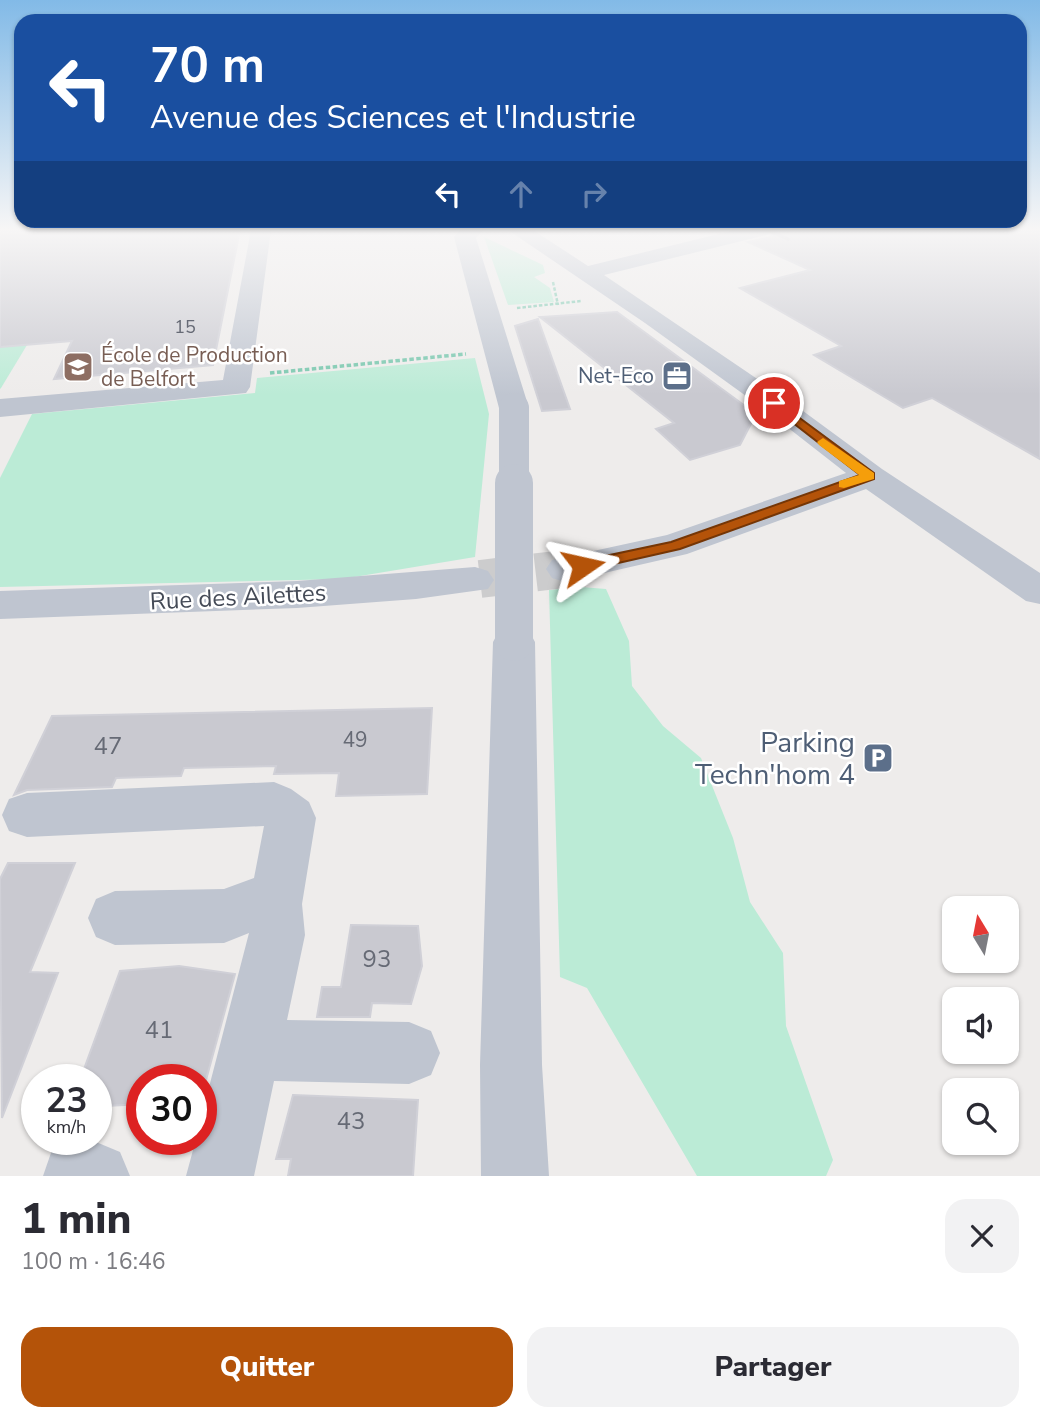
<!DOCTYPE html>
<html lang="fr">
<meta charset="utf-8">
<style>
:root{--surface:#fff;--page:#f2f2f3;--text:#2b2b33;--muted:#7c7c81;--accent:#b45309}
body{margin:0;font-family:"Nunito Sans",sans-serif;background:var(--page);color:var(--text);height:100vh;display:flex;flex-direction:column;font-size:26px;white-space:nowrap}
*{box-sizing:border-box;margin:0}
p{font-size:23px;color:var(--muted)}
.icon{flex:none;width:38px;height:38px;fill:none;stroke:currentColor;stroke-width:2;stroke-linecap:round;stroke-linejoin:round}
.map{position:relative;height:1176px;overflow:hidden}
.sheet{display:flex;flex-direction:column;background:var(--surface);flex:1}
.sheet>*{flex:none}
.top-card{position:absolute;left:14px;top:14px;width:1013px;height:214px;border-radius:21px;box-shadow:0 2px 5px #0004;background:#1a4fa0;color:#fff;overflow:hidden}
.needle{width:46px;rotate:350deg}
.tools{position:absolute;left:942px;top:896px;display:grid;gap:14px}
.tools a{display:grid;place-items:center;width:77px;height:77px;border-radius:14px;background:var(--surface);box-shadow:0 2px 5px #0004;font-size:35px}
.speed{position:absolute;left:21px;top:1064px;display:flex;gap:14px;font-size:35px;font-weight:700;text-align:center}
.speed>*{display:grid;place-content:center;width:91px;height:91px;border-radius:50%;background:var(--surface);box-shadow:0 2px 5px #0004;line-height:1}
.speed small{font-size:18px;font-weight:400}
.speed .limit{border:10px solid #d22;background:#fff;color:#111}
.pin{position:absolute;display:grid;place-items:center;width:60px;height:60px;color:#fff;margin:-30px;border:4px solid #fff;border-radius:50%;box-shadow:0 2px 7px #0007}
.me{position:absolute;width:77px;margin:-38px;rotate:79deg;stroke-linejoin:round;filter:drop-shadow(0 0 5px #0008)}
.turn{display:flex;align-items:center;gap:24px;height:147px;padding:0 21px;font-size:32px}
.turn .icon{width:91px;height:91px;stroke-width:2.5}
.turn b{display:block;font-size:49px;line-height:60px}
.lanes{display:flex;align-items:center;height:66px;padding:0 21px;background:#0003;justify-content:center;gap:35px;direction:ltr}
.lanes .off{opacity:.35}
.round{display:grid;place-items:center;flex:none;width:74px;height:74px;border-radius:21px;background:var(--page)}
.headline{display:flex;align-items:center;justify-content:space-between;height:119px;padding:0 21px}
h1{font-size:42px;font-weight:800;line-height:52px}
.button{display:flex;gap:14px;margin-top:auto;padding:14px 21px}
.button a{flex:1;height:80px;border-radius:21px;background:var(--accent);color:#fff;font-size:28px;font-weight:800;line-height:80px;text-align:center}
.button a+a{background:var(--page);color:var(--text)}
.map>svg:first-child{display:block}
.green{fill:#bbebd6}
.building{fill:#c9c9d0;stroke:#d0d0d7;stroke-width:2}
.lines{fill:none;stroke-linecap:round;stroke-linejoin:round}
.minor-tunnel{stroke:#cccccd;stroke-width:38;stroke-dasharray:38 18;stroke-linecap:butt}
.path-far1{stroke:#75c6ac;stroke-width:2.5;stroke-dasharray:3.5 2;stroke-linecap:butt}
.path{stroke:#75c6ac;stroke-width:3.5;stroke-dasharray:4.5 2.5;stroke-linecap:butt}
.minor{fill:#bfc5d0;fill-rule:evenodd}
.rail{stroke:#aeafb6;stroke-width:3.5}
.minor-bridge-far1{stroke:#bfc5d0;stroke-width:30}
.minor-bridge{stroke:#bfc5d0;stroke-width:38}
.route{fill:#b45309;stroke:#753606;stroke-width:2}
.slow{fill:#f59e0b}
.labels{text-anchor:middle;stroke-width:5;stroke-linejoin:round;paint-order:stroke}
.far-number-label{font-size:18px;fill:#666a75}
.far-education-label{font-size:21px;fill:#785e54;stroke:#fff;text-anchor:start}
.far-service-label{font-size:21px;fill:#4e5e75;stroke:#fff;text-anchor:end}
.number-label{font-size:21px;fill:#666a75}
.street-label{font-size:24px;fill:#454b57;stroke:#fff}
.near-number-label{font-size:24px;fill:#666a75}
.near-service-label{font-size:28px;fill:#4e5e75;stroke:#fff;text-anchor:end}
</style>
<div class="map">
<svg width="1040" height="1176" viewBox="0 0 1040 1176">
<rect width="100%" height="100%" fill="#eeeceb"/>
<!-- green -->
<g class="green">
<path d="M 484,237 L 543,265 L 545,273 L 534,277 L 550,288 L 554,302 L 508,305 Z"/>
<path d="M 27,345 L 1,388 L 0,389 L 0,347 Z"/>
<path d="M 475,358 L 489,414 L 475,557 L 342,579 L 0,587 L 0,478 L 32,414 L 255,393 L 257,378 Z"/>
<path d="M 581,587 L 606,589 L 629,641 L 632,686 L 663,726 L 701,758 L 733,838 L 750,902 L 783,953 L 786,1026 L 833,1160 L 826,1176 L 697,1176 L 587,988 L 560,977 L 549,590 Z"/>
</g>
<!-- building -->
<g class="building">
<path d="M 0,230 L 240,230 L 213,365 L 54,379 L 72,341 L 0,347 Z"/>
<path d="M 775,230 L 1040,230 L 1040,459 L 932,398 L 903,408 L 814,355 L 841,346 L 740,288 L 810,270 L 748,242 L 771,237 Z"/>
<path d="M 617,312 L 756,414 L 740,445 L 690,460 L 656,429 L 674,423 L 540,317 Z"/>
<path d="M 538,319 L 570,409 L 542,411 L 515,326 Z"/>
<path d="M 432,708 L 427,794 L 336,796 L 339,773 L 274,774 L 276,766 L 184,768 L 181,776 L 116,778 L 112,787 L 27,790 L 14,795 L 52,716 Z"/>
<path d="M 8,863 L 75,863 L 30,972 L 58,973 L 2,1118 L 0,879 Z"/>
<path d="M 351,925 L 418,926 L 422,966 L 411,1004 L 372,1003 L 370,1017 L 317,1017 L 322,987 L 341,987 Z"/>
<path d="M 179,966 L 235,974 L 206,1080 L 142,1080 L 142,1104 L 107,1106 L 108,1100 L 96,1100 L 96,1080 L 80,1080 L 120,971 Z"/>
<path d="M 293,1095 L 418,1100 L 413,1176 L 288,1176 L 291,1159 L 276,1159 Z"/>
</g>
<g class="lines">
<!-- minor-tunnel -->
<path class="minor-tunnel" d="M 480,579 L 565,569"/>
<!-- path-far1 -->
<g class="path-far1">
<path d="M 553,282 L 558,305"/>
<path d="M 517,308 L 581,301"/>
</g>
<!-- path -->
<path class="path" d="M 270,373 L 466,354"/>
<!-- minor -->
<g class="minor">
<path d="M 251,230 L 271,230 L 250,387 L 246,393 L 0,417 L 0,399 L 223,380 Z"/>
<path d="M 460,230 L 483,230 L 476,238 L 529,408 L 524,414 L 514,417 L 504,414 L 499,408 L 454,237 Z"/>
<path d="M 508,230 L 533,230 L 588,266 L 735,230 L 773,230 L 770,234 L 604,275 L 784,397 L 882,469 L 1040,573 L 1040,604 L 1026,601 L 866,489 L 687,554 L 565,582 L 552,578 L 546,569 L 552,560 L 667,535 L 846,473 L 764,409 L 645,323 Z"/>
<path d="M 475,567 L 488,571 L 494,580 L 488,589 L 416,599 L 297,608 L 0,619 L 0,591 L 297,581 Z"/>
<path d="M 514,627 L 529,631 L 535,642 L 542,1065 L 549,1176 L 481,1176 L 480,1065 L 493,642 L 499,631 Z"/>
<path d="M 274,782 L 291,789 L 309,802 L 316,818 L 302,904 L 305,935 L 287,1020 L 409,1022 L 431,1031 L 440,1053 L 431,1075 L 409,1084 L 274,1081 L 254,1176 L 186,1176 L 196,1139 L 201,1139 L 201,1118 L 249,933 L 224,943 L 115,945 L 96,937 L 88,918 L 96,899 L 115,891 L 224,889 L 254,878 L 264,826 L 27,837 L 9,831 L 2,815 L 9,799 L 27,793 Z"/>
<path d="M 76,1140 L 96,1142 L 120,1152 L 130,1176 L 43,1176 L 52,1150 Z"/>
</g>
<!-- rail -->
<path class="rail" d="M 767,230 L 788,239"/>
<!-- minor-bridge-far1 -->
<path class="minor-bridge-far1" d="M 514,408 L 514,485"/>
<!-- minor-bridge -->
<path class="minor-bridge" d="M 514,483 L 514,642"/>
</g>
<!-- sky -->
<linearGradient id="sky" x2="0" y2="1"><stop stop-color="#82bae7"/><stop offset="0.58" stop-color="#f7f6f6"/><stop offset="1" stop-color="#f7f6f6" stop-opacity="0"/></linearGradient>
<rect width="1040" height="395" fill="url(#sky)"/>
<!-- route -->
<path class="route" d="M 774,399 L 874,473 L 874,479 L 680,549 L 583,571 L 577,570 L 575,566 L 577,562 L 671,542 L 860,475 L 770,405 L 770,400 Z"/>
<!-- slow -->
<path class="slow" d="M 823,438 L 874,473 L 874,479 L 844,488 L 839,487 L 839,481 L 859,475 L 819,445 L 817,442 Z"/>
<!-- icons -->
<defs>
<g id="school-square" transform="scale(1.575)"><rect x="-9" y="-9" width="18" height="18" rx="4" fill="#8d6e63" stroke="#fff"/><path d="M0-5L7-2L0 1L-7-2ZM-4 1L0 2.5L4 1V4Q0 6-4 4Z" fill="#fff"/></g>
<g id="office-square" transform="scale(1.575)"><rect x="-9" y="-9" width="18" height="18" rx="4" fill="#5c6f8a" stroke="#fff"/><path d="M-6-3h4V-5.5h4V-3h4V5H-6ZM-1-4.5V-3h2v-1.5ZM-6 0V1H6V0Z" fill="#fff"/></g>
<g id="parking-square" transform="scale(1.575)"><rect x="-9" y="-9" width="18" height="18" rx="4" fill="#5c6f8a" stroke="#fff"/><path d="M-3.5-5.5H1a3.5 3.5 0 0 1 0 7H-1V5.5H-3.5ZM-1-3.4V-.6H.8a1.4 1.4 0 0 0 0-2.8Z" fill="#fff"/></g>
</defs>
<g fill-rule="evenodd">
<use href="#school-square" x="78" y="367"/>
<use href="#office-square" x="677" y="376"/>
<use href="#parking-square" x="878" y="758"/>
</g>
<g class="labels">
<!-- far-number labels -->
<g class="far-number-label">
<text x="185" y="333">15</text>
</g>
<!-- far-education labels -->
<g class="far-education-label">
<text x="101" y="362">École de Production<tspan x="101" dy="24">de Belfort</tspan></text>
</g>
<!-- far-service labels -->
<g class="far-service-label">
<text x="654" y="383">Net-Eco</text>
</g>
<!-- number labels -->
<g class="number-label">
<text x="355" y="747">49</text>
</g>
<!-- street labels -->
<g class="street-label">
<text transform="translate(238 597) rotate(-3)" y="8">Rue des Ailettes</text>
</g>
<!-- near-number labels -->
<g class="near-number-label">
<text x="108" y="754">47</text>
<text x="377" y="967">93</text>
<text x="159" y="1038">41</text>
<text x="351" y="1129">43</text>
</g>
<!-- near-service labels -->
<g class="near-service-label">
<text x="855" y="752">Parking<tspan x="855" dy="32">Techn'hom 4</tspan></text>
</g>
</g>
</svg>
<div class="tools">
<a><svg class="needle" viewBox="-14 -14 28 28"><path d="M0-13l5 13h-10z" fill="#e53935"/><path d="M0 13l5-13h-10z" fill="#7c7c81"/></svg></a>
<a><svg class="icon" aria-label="sound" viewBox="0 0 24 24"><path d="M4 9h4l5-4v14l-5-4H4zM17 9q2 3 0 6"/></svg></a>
<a><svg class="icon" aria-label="search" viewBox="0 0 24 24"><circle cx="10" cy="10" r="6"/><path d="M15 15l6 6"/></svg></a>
</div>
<div class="speed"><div>23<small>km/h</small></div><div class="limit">30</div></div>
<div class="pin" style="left:774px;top:403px;background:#d93025"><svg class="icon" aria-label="arrive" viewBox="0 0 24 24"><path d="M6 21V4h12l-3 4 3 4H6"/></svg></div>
<svg class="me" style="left:583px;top:566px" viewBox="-20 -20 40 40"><path d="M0-17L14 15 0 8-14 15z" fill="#b45309" stroke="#fff" stroke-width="4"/></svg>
<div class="top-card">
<div class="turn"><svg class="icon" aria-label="left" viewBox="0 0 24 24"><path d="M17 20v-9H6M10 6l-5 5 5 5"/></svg><div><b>70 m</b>Avenue des Sciences et l'Industrie</div></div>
<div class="lanes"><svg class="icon" aria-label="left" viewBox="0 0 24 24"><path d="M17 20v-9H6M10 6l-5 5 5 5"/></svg><svg class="icon off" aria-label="ahead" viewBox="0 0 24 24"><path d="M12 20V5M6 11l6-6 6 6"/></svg><svg class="icon off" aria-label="right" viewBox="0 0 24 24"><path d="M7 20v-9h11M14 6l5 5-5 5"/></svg></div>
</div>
</div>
<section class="sheet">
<div class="headline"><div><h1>1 min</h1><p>100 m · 16:46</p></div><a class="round"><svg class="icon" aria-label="close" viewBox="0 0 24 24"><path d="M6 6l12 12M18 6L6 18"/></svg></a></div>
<div class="button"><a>Quitter</a><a>Partager</a></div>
</section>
